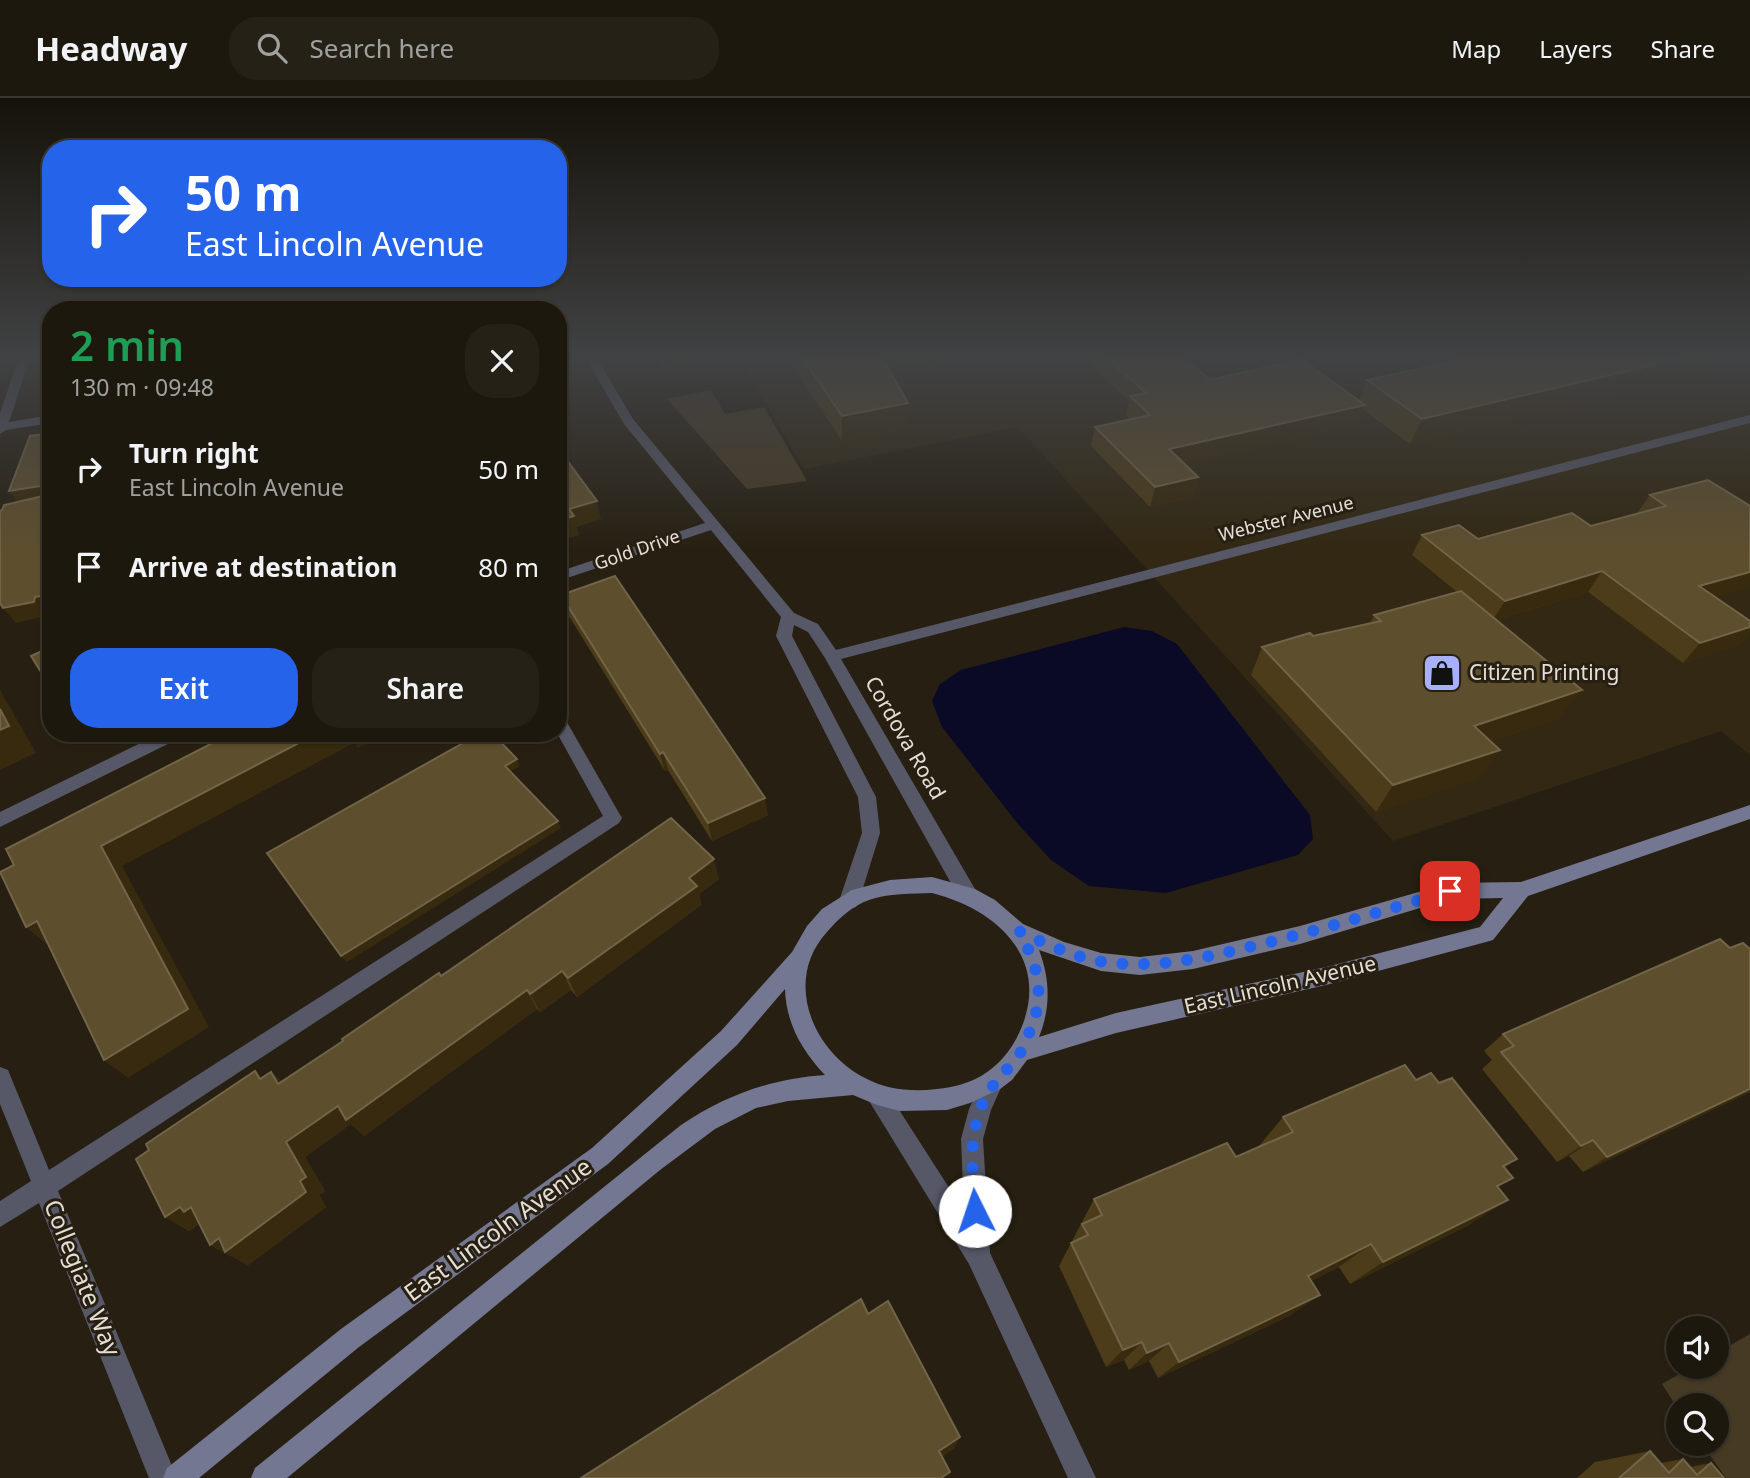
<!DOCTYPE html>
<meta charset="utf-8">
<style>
:root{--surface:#1d180e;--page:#252117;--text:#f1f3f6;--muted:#a0a09e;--line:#3b372e;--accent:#2563eb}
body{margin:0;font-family:"Noto Sans",sans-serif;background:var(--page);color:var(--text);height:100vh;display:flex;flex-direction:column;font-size:26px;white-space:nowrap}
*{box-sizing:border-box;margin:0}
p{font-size:23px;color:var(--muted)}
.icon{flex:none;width:38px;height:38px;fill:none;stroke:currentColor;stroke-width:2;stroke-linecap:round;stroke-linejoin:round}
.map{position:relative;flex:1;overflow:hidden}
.drawer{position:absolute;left:42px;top:203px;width:525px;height:441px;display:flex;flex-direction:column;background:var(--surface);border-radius:28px;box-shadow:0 2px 5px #0004,0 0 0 2px var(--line)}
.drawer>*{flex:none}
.guide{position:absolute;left:42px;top:42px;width:525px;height:147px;border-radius:28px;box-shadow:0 2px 5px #0004,0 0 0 2px var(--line);background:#2563eb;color:#fff;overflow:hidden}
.tools{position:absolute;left:1666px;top:1218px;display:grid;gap:14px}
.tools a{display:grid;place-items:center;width:63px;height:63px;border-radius:50%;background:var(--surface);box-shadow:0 2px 5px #0004,0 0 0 2px var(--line);font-size:35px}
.pin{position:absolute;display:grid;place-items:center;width:60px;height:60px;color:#fff;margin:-30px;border-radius:14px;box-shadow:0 4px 10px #0006}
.me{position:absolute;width:77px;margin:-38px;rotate:356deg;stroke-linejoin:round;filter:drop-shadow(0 0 5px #0008)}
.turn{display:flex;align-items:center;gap:24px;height:147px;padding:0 28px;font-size:32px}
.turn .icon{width:91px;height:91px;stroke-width:2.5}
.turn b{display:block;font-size:49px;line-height:60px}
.round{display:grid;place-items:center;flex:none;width:74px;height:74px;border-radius:28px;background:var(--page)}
.head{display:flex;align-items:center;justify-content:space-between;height:119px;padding:0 28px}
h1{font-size:42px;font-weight:600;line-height:52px;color:#1e9e55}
.primary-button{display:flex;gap:14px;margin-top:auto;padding:14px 28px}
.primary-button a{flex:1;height:80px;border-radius:28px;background:var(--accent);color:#fff;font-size:28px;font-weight:600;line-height:80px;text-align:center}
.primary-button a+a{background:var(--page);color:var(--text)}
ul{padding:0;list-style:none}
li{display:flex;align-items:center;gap:21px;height:98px;padding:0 28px}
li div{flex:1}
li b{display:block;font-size:26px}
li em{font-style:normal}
header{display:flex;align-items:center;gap:42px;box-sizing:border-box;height:98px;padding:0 35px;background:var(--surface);border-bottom:2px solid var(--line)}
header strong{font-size:33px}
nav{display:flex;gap:38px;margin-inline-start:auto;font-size:24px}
.search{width:490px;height:63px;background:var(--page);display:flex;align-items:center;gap:18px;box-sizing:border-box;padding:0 24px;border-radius:28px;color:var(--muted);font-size:26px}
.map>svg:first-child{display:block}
.built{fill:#322813}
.green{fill:#463a24}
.water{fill:#0a0a26}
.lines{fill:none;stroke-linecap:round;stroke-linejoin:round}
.street{fill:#565868;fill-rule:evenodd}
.secondary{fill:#747791;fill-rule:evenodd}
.wall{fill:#4c3c19}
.shaded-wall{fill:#372a0e}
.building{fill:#5d4e2e;stroke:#726448;stroke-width:2}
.route{stroke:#2563eb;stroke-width:12;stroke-dasharray:0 21.6}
.labels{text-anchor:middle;stroke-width:6;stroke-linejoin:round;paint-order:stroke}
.far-street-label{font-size:18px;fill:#e4dfd6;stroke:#272012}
.poi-label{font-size:21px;fill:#e4dfd6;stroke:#272012;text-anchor:start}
.street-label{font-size:21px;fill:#e4dfd6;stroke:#272012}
.near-street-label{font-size:24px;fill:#e4dfd6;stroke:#272012}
</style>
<header>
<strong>Headway</strong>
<div class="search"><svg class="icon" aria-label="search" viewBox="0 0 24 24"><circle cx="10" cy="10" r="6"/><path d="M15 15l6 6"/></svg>Search here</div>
<nav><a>Map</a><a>Layers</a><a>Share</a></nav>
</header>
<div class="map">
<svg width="1750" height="1380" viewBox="0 0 1750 1380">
<rect width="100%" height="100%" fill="#272012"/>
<!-- built -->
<path class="built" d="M 739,259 L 1750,259 L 1750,657 L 1721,633 L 1393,743 L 1018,329 L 804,371 Z"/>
<!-- green -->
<g class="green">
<path d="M 711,292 L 725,316 L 764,309 L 807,383 L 747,391 L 667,301 Z"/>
<path d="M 1750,1236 L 1750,1380 L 1726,1380 L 1702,1346 L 1717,1346 L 1717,1307 L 1678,1307 L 1678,1311 L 1662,1286 L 1692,1269 L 1717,1269 L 1717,1255 Z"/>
</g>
<!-- water -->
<path class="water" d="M 1124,529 L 1152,533 L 1177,546 L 1310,717 L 1313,741 L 1298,757 L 1166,795 L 1089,788 L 1051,762 L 1018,726 L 942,629 L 932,603 L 940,586 L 961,572 Z"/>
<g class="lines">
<!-- street -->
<g class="street">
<path d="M 19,259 L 30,259 L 9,324 L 51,317 L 51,325 L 6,332 L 0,336 L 0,315 Z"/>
<path d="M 585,259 L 596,259 L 633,321 L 794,515 L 818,526 L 836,552 L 1750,317 L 1750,325 L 841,561 L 975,791 L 978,797 L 975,803 L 968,805 L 961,803 L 825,560 L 808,534 L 794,527 L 792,538 L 876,699 L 880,735 L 859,803 L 856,809 L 849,811 L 842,809 L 839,803 L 862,735 L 858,699 L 776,538 L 781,519 L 711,432 L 558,483 L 558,474 L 705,425 L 624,326 Z"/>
<path d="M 558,617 L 564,619 L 619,715 L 622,720 L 619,725 L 58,1093 L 177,1380 L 149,1380 L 39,1105 L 0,1129 L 0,1103 L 31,1083 L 0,1006 L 0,969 L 8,972 L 49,1072 L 603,718 L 557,635 Z"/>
<path d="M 161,635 L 184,635 L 182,639 L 0,729 L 0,714 Z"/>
<path d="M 993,972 L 1001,976 L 1004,983 L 991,1012 L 983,1041 L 990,1155 L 1096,1380 L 1068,1380 L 969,1166 L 866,998 L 869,990 L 877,987 L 885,990 L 964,1113 L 961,1041 L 969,1011 L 985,976 Z"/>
</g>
<!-- secondary -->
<path class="secondary" d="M 1750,707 L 1750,721 L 1528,798 L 1493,842 L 1486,844 L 1326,887 L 1116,935 L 1027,962 L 1012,982 L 1000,991 L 970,1005 L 947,1012 L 900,1013 L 877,1007 L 853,997 L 788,1003 L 756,1010 L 715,1031 L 660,1072 L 287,1380 L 251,1380 L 255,1370 L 681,1027 C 726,997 770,981 825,977 C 802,953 786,925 785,891 L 737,947 L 608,1066 L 359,1249 L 199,1380 L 163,1380 L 167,1370 L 341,1231 L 592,1050 L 721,933 L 792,854 L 807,828 L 822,811 L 852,792 L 890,782 L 932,779 L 975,791 L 995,802 L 1023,826 L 1064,844 L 1101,855 L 1140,859 L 1193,853 L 1300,828 L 1450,785 L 1521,784 ZM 932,795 C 1003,813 1056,868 1015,943 C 998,973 971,988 937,991 C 913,994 887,992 865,980 C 812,953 783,882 827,834 C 838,821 852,808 869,802 C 889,795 911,796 932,795 ZM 1503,800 L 1480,829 L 1326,869 L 1116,915 L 1039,939 C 1051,909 1050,881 1039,852 L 1101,873 L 1140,877 L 1193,871 L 1300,846 L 1450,801 Z"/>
</g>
<!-- wall -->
<g class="wall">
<path d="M 658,259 L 691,259 L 692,269 L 665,273 Z"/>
<path d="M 787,259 L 957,259 L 957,266 L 892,277 L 907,330 L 842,343 Z"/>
<path d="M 1082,259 L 1182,259 L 1210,282 L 1359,303 L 1367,282 L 1718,260 L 1707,276 L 1410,346 L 1363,312 L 1357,327 L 1185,366 L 1198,379 L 1193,399 L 1150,409 L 1091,348 L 1095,329 L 1130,321 L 1126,318 L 1129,303 Z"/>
<path d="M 1243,259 L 1276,259 L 1250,265 Z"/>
<path d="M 1708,382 L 1715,499 L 1750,523 L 1750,534 L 1738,547 L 1683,565 L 1588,494 L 1496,522 L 1560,620 L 1491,643 L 1480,679 L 1376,714 L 1251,577 L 1262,549 L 1370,526 L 1374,517 L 1457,494 L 1412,457 L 1422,437 L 1478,441 L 1591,428 L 1637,415 L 1650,397 Z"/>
<path d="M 561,497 L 768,717 L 712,743 L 668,672 L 665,673 L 567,515 Z"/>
<path d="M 719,781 L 699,796 L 701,807 L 577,899 L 571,892 L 540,914 L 537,911 L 364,1038 L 351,1026 L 305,1059 L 325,1093 L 319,1097 L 326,1109 L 248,1167 L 210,1147 L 200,1125 L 189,1133 L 165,1119 L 262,979 L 271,974 L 282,984 L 441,878 Z"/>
<path d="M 1730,850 L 1750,851 L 1750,994 L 1583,1074 L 1569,1058 L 1557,1064 L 1482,971 L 1492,962 L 1484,953 L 1503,936 Z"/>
<path d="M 1416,982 L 1439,985 L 1517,1061 L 1504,1070 L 1499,1089 L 1469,1127 L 1350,1186 L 1339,1169 L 1311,1183 L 1291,1217 L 1158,1280 L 1149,1263 L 1129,1272 L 1124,1262 L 1106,1269 L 1059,1168 L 1094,1101 L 1236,1059 L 1259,1048 L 1283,1019 Z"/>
<path d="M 1650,1353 L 1661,1365 L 1683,1361 L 1690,1369 L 1711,1365 L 1724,1380 L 1577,1380 L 1595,1364 Z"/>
</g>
<!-- shaded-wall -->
<g class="shaded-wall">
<path d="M 691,259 L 692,269 L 665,273 L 663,260 Z"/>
<path d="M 879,259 L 957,259 L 957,266 L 879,279 Z"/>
<path d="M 1252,259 L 1276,259 L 1250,265 Z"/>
<path d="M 1688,259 L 1720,259 L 1718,260 L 1707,276 L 1410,346 L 1422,321 Z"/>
<path d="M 908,305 L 907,330 L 842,343 L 842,318 Z"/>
<path d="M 1365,307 L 1357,327 L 1164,371 L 1169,351 Z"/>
<path d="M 1198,379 L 1193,399 L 1150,409 L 1155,389 Z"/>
<path d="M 40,388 L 51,402 L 20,408 L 9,393 Z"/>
<path d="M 597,403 L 601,421 L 577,429 L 579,437 L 558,443 L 558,423 L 569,411 Z"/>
<path d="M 1602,473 L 1588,494 L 1492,523 L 1505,503 Z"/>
<path d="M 1750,474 L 1750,489 L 1683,509 L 1699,488 Z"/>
<path d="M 51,496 L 51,513 L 47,514 L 46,518 L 16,525 L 3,510 L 35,499 Z"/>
<path d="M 1750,529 L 1750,534 L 1738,547 L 1683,565 L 1700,545 Z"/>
<path d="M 0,592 L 36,655 L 0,672 Z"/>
<path d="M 1582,592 L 1560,620 L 1455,655 L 1474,628 Z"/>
<path d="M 318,635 L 348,635 L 354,645 L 122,768 L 209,929 L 128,980 L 104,962 L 101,748 Z"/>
<path d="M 349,635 L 386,635 L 358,650 Z"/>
<path d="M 1500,652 L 1480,679 L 1376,714 L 1393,687 Z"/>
<path d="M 663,654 L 668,672 L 665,673 L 660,656 Z"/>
<path d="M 517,661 L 520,668 L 508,675 L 505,668 Z"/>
<path d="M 765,700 L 768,717 L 712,743 L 708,725 Z"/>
<path d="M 558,723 L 561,730 L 347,864 L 341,858 Z"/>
<path d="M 714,761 L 719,781 L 699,796 L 701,807 L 577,899 L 568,880 L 689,780 Z"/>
<path d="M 37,823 L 50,849 L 26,829 Z"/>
<path d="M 562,873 L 571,892 L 540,914 L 530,896 Z"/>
<path d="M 527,892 L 537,911 L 364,1038 L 351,1026 L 305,1059 L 325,1093 L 319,1097 L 326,1109 L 248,1167 L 210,1147 L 300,1083 L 286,1044 L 338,1008 Z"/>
<path d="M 271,974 L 290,990 L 278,986 Z"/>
<path d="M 1750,991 L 1750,994 L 1583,1074 L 1607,1059 Z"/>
<path d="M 1593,1042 L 1569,1058 L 1557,1064 L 1581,1048 Z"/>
<path d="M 1508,1102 L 1469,1127 L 1350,1186 L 1383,1164 Z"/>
<path d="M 180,1109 L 191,1109 L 201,1124 L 189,1133 L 165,1119 Z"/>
<path d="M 1371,1146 L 1339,1169 L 1280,1199 L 1308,1178 Z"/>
<path d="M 1320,1197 L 1291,1217 L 1158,1280 L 1179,1264 Z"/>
<path d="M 1142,1244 L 1124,1262 L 1106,1269 L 1123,1252 Z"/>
<path d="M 1169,1245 L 1149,1263 L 1129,1272 L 1147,1255 Z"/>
<path d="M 960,1339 L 954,1351 L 935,1364 L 939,1353 Z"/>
</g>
<!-- building -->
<g class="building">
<path d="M 802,259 L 882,259 L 908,305 L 842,318 Z"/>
<path d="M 1106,259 L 1182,259 L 1210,282 L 1301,261 L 1365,307 L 1169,351 L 1198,379 L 1155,389 L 1095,329 L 1150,317 L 1130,298 L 1146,295 Z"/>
<path d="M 1473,259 L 1688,259 L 1422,321 L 1367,282 Z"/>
<path d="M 51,335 L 51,496 L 35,499 L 34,504 L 3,510 L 0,505 L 0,413 L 2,412 L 4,407 L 43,398 L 43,390 L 40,388 L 9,393 L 30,338 Z"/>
<path d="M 558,350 L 597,403 L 569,411 L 574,418 L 558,423 Z"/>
<path d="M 1708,382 L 1750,408 L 1750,474 L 1699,488 L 1750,523 L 1750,529 L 1700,545 L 1602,473 L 1505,503 L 1422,437 L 1459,427 L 1478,441 L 1572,415 L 1591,428 L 1666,408 L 1650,397 Z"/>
<path d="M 615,478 L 765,700 L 708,725 L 663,654 L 660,656 L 561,497 Z"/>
<path d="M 1461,493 L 1582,592 L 1474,628 L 1500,652 L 1393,687 L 1262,549 L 1310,535 L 1313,538 L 1381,523 L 1374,517 Z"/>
<path d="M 51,549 L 51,590 L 31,558 Z"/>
<path d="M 0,611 L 9,628 L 0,632 Z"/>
<path d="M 232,635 L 318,635 L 101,748 L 188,911 L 104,962 L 37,823 L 26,829 L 0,774 L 14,767 L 6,751 Z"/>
<path d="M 481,635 L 492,635 L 517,661 L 505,668 L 558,723 L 341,858 L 267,755 Z"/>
<path d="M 671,720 L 714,761 L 689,780 L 697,788 L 568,880 L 562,873 L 530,896 L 527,892 L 346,1022 L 338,1008 L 286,1044 L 306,1079 L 300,1083 L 306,1094 L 225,1154 L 219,1140 L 210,1147 L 191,1109 L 184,1114 L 180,1109 L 165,1119 L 136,1061 L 149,1052 L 146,1046 L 255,973 L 260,981 L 271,974 L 278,986 L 343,943 L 342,941 L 439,875 L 441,878 Z"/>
<path d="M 1720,841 L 1730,850 L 1743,845 L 1750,851 L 1750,991 L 1607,1059 L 1593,1042 L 1581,1048 L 1501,954 L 1514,948 L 1503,936 Z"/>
<path d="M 1405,967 L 1416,982 L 1431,975 L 1439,985 L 1452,980 L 1517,1061 L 1503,1068 L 1513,1080 L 1497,1088 L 1508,1102 L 1383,1164 L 1371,1146 L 1308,1178 L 1320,1197 L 1179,1264 L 1169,1245 L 1147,1255 L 1142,1244 L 1123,1252 L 1071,1145 L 1088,1137 L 1082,1126 L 1102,1117 L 1094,1101 L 1227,1045 L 1236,1059 L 1293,1034 L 1283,1019 Z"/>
<path d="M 861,1201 L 868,1216 L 888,1203 L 960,1339 L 939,1353 L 950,1374 L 941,1380 L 581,1380 Z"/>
<path d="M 1650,1353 L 1669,1375 L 1683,1361 L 1697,1377 L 1711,1365 L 1724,1380 L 1619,1380 Z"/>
</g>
<!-- sky -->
<linearGradient id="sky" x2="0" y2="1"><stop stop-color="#15120a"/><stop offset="0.57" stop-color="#414244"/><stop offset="1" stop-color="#414244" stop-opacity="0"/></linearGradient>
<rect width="1750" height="453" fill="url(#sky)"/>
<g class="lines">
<!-- route -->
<path class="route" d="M 975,1113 C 973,1079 968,1045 980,1012 C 990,984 1005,977 1020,955 C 1025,948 1028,938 1031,930 C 1046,894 1037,866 1019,833 C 1046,846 1075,860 1105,864 C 1158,871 1207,859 1258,847 C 1323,831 1386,812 1450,793"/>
</g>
<!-- icons -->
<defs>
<g id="shop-square" transform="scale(2.0125)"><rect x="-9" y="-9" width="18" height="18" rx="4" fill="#a8b0fc" stroke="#272012"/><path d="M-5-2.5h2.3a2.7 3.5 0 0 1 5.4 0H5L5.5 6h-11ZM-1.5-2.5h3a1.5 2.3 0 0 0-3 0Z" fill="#111"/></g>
</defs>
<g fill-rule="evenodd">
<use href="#shop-square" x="1442" y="575"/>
</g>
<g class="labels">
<!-- far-street labels -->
<g class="far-street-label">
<text transform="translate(1286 421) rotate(-14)" y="6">Webster Avenue</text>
<text transform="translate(637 452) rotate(-19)" y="6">Gold Drive</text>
</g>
<!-- poi labels -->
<g class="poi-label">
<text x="1469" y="582">Citizen Printing</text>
</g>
<!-- street labels -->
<g class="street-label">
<text transform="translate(905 640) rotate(60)" y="7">Cordova Road</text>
<text transform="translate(1280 887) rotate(-13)" y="7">East Lincoln Avenue</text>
</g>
<!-- near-street labels -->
<g class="near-street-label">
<text transform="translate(498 1132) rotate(-36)" y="8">East Lincoln Avenue</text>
<text transform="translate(82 1180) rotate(68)" y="8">Collegiate Way</text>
</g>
</g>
</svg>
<div class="tools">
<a><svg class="icon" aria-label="sound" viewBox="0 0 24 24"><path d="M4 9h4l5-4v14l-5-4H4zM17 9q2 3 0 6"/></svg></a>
<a><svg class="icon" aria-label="search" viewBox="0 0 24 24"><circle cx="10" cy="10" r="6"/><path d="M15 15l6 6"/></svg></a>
</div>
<div class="pin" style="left:1450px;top:793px;background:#d93025"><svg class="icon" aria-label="arrive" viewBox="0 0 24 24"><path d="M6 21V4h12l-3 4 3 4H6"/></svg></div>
<svg class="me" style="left:975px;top:1113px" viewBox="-20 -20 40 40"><circle r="19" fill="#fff"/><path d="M0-13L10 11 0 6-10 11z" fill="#2563eb"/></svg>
<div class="guide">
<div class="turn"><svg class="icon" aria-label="right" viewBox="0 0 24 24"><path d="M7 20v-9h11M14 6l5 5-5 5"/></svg><div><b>50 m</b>East Lincoln Avenue</div></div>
</div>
<section class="drawer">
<div class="head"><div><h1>2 min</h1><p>130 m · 09:48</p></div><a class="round"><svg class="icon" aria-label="close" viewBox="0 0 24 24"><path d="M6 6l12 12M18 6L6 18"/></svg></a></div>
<ul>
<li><svg class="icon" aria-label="right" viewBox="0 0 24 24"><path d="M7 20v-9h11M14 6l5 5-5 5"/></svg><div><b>Turn right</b><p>East Lincoln Avenue</p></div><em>50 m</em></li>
<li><svg class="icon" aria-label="arrive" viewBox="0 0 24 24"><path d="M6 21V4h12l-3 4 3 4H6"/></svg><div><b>Arrive at destination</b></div><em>80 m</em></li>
</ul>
<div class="primary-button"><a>Exit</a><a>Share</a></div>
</section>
</div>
